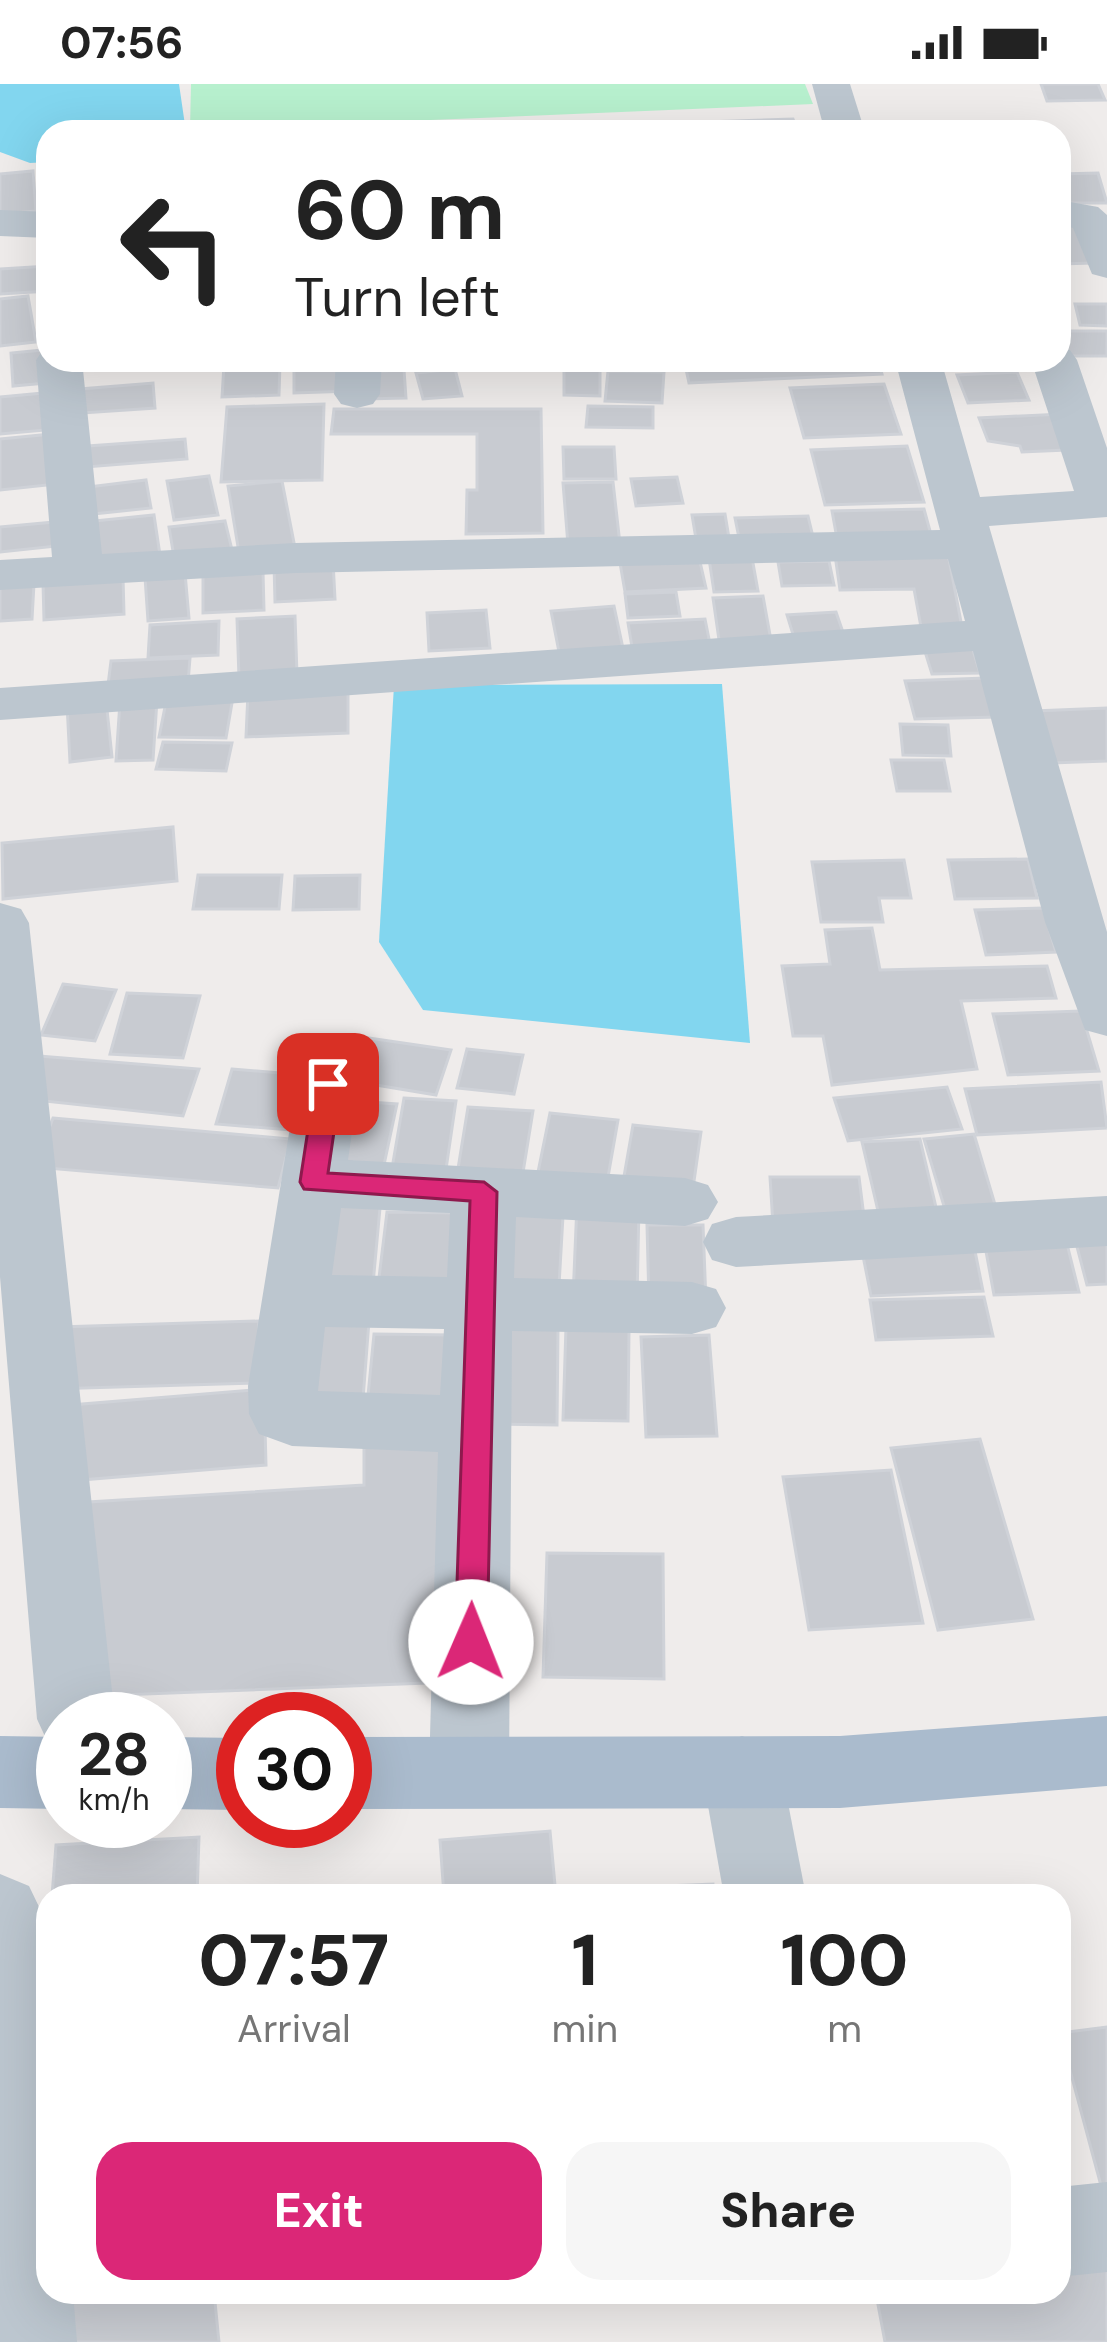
<!DOCTYPE html>
<style>
:root{--surface:#fff;--page:#f6f6f6;--text:#222;--muted:#767676;--accent:#db2777}
body{margin:0;font-family:"DM Sans",sans-serif;background:var(--page);color:var(--text);height:100vh;display:flex;flex-direction:column;font-size:45px;white-space:nowrap}
*{box-sizing:border-box;margin:0}
p{font-size:39px;color:var(--muted)}
.icon{flex:none;width:66px;height:66px;fill:none;stroke:currentColor;stroke-width:2;stroke-linecap:round;stroke-linejoin:round}
.map{position:relative;flex:1;overflow:hidden}
.panel{position:absolute;left:36px;top:1800px;width:1035px;height:420px;display:flex;flex-direction:column;background:var(--surface);border-radius:36px;box-shadow:0 12px 48px #0002}
.panel>*{flex:none}
.banner{position:absolute;left:36px;top:36px;width:1035px;height:252px;border-radius:36px;box-shadow:0 12px 48px #0002;background:#fff;color:var(--text);overflow:hidden}
.speed{position:absolute;left:36px;top:1608px;display:flex;gap:24px;font-size:60px;font-weight:700;text-align:center}
.speed>*{display:grid;place-content:center;width:156px;height:156px;border-radius:50%;background:var(--surface);box-shadow:0 12px 48px #0002;line-height:1}
.speed small{font-size:30px;font-weight:400}
.speed .limit{border:18px solid #d22;background:#fff;color:#111}
.pin{position:absolute;display:grid;place-items:center;width:102px;height:102px;color:#fff;margin:-51px;border-radius:24px;box-shadow:0 6px 18px #0006}
.me{position:absolute;width:132px;margin:-66px;rotate:1deg;stroke-linejoin:round;filter:drop-shadow(0 0 9px #0008)}
.turn{display:flex;align-items:center;gap:42px;height:252px;padding:0 60px;font-size:54px}
.turn .icon{width:156px;height:156px;stroke-width:2.5}
.turn b{display:block;font-size:84px;line-height:102px}
.eta{display:flex;justify-content:space-evenly;align-items:center;height:204px;text-align:center}
.eta b{font-size:72px;font-weight:800;line-height:84px}
.button{display:flex;gap:24px;margin-top:auto;padding:24px 60px}
.button a{flex:1;height:138px;border-radius:36px;background:var(--accent);color:#fff;font-size:48px;font-weight:800;line-height:138px;text-align:center}
.button a+a{background:var(--page);color:var(--text)}
.status{display:flex;justify-content:space-between;align-items:center;height:84px;padding:0 60px;background:var(--surface);direction:ltr}
.status svg{height:33px;fill:currentColor}
.map>svg:first-child{display:block}
.green{fill:#b7f0ce}
.water{fill:#82d6ef}
.building{fill:#c8cbd1;stroke:#cfd2d8;stroke-width:3}
.lines{fill:none;stroke-linecap:round;stroke-linejoin:round}
.minor{fill:#bcc6cf;fill-rule:evenodd}
.major{fill:#aabbcd;fill-rule:evenodd}
.route{fill:#db2777;stroke:#8e194d;stroke-width:3}
</style>
<div class="status"><b>07:56</b><svg viewBox="0 0 49 12"><path d="M0 12V9h3v3zM5 12V6h3v6zM10 12V3h3v9zM15 12V0h3v12zM26 1h20v11H26zM47 4h2v5h-2z"/></svg></div>
<div class="map">
<svg width="1107" height="2258" viewBox="0 0 1107 2258">
<rect width="100%" height="100%" fill="#efeceb"/>
<!-- green -->
<path class="green" d="M 191,0 L 805,0 L 813,20 L 190,46 Z"/>
<!-- water -->
<g class="water">
<path d="M 0,0 L 179,0 L 186,48 L 48,48 L 48,78 L 30,79 L 0,68 Z"/>
<path d="M 722,600 L 750,959 L 423,926 L 379,858 L 394,601 Z"/>
</g>
<!-- building -->
<g class="building">
<path d="M 1041,0 L 1098,0 L 1105,16 L 1047,17 Z"/>
<path d="M 793,35 L 798,48 L 649,48 L 647,40 Z"/>
<path d="M 33,87 L 36,127 L 0,130 L 0,90 Z"/>
<path d="M 1098,89 L 1107,119 L 1059,119 L 1059,90 Z"/>
<path d="M 1059,133 L 1077,133 L 1093,179 L 1059,180 Z"/>
<path d="M 48,182 L 48,207 L 0,210 L 0,185 Z"/>
<path d="M 28,212 L 36,258 L 0,262 L 0,215 Z"/>
<path d="M 1075,220 L 1107,220 L 1107,242 L 1080,241 Z"/>
<path d="M 1059,247 L 1107,247 L 1107,272 L 1061,272 Z"/>
<path d="M 43,266 L 47,299 L 13,302 L 11,269 Z"/>
<path d="M 294,276 L 352,276 L 353,307 L 294,309 Z"/>
<path d="M 414,276 L 454,276 L 455,283 L 416,285 Z"/>
<path d="M 684,276 L 878,276 L 882,290 L 689,299 Z"/>
<path d="M 953,276 L 1037,276 L 1039,284 L 955,286 Z"/>
<path d="M 280,279 L 279,311 L 222,313 L 224,281 Z"/>
<path d="M 564,284 L 600,284 L 600,312 L 564,311 Z"/>
<path d="M 455,285 L 462,312 L 423,315 L 416,289 Z"/>
<path d="M 404,286 L 406,314 L 363,315 L 361,288 Z"/>
<path d="M 608,287 L 664,288 L 662,319 L 605,317 Z"/>
<path d="M 1017,288 L 1029,316 L 968,319 L 957,291 Z"/>
<path d="M 153,299 L 155,324 L 68,330 L 68,306 Z"/>
<path d="M 884,300 L 901,350 L 804,354 L 790,304 Z"/>
<path d="M 44,309 L 46,346 L 0,350 L 0,313 Z"/>
<path d="M 324,320 L 322,396 L 221,398 L 227,323 Z"/>
<path d="M 588,322 L 653,323 L 653,344 L 586,343 Z"/>
<path d="M 334,325 L 541,325 L 543,449 L 466,450 L 467,406 L 477,406 L 477,350 L 331,350 Z"/>
<path d="M 1062,330 L 1066,366 L 1022,368 L 1020,362 L 988,357 L 979,334 Z"/>
<path d="M 52,350 L 57,400 L 0,406 L 0,355 Z"/>
<path d="M 185,355 L 187,375 L 74,384 L 74,363 Z"/>
<path d="M 907,362 L 924,418 L 825,421 L 811,366 Z"/>
<path d="M 563,363 L 614,363 L 616,395 L 564,395 Z"/>
<path d="M 209,392 L 218,431 L 174,436 L 167,397 Z"/>
<path d="M 677,393 L 683,419 L 636,422 L 631,395 Z"/>
<path d="M 146,396 L 151,424 L 83,431 L 80,404 Z"/>
<path d="M 282,397 L 295,464 L 239,469 L 228,402 Z"/>
<path d="M 613,398 L 620,460 L 568,461 L 563,399 Z"/>
<path d="M 924,425 L 933,458 L 838,460 L 832,427 Z"/>
<path d="M 725,430 L 730,460 L 697,461 L 692,431 Z"/>
<path d="M 154,431 L 160,471 L 90,479 L 84,438 Z"/>
<path d="M 808,432 L 814,457 L 740,459 L 735,434 Z"/>
<path d="M 225,437 L 232,466 L 174,473 L 169,443 Z"/>
<path d="M 55,438 L 57,462 L 0,468 L 0,443 Z"/>
<path d="M 708,468 L 751,468 L 758,507 L 714,508 Z"/>
<path d="M 698,469 L 706,504 L 625,508 L 619,473 Z"/>
<path d="M 948,470 L 962,543 L 921,543 L 914,505 L 840,506 L 835,471 Z"/>
<path d="M 333,477 L 335,515 L 275,518 L 274,480 Z"/>
<path d="M 829,477 L 834,501 L 782,502 L 778,478 Z"/>
<path d="M 263,488 L 264,526 L 203,529 L 203,492 Z"/>
<path d="M 185,489 L 189,534 L 148,537 L 145,493 Z"/>
<path d="M 123,493 L 124,530 L 44,536 L 43,499 Z"/>
<path d="M 34,500 L 32,535 L 0,537 L 0,502 Z"/>
<path d="M 676,508 L 680,532 L 628,534 L 625,510 Z"/>
<path d="M 763,512 L 772,562 L 720,563 L 713,514 Z"/>
<path d="M 614,522 L 624,569 L 560,573 L 551,527 Z"/>
<path d="M 486,526 L 490,564 L 429,567 L 427,529 Z"/>
<path d="M 836,528 L 845,554 L 795,557 L 787,531 Z"/>
<path d="M 295,532 L 297,591 L 239,594 L 237,535 Z"/>
<path d="M 705,535 L 711,565 L 633,569 L 628,539 Z"/>
<path d="M 219,537 L 218,571 L 148,574 L 150,541 Z"/>
<path d="M 970,556 L 980,589 L 932,590 L 922,558 Z"/>
<path d="M 190,574 L 188,599 L 108,601 L 111,577 Z"/>
<path d="M 985,594 L 997,633 L 915,635 L 905,597 Z"/>
<path d="M 348,606 L 348,649 L 246,653 L 248,609 Z"/>
<path d="M 167,613 L 233,613 L 226,654 L 159,653 Z"/>
<path d="M 106,616 L 112,673 L 70,678 L 67,620 Z"/>
<path d="M 157,616 L 153,676 L 116,677 L 120,618 Z"/>
<path d="M 1107,624 L 1107,677 L 1052,679 L 1035,627 Z"/>
<path d="M 900,640 L 948,641 L 951,672 L 903,671 Z"/>
<path d="M 163,658 L 232,659 L 226,687 L 156,685 Z"/>
<path d="M 891,676 L 944,676 L 950,707 L 897,707 Z"/>
<path d="M 173,743 L 177,797 L 3,815 L 2,759 Z"/>
<path d="M 1028,775 L 1037,814 L 955,815 L 948,776 Z"/>
<path d="M 904,776 L 911,814 L 879,814 L 883,838 L 821,838 L 812,778 Z"/>
<path d="M 198,791 L 282,791 L 279,825 L 193,825 Z"/>
<path d="M 360,791 L 359,825 L 293,826 L 295,792 Z"/>
<path d="M 1043,824 L 1056,868 L 986,871 L 975,826 Z"/>
<path d="M 872,844 L 880,886 L 1047,882 L 1056,914 L 961,917 L 977,985 L 832,1001 L 823,952 L 793,952 L 782,882 L 830,880 L 825,846 Z"/>
<path d="M 63,900 L 116,906 L 95,957 L 41,951 Z"/>
<path d="M 127,909 L 200,912 L 183,974 L 110,970 Z"/>
<path d="M 1081,927 L 1099,987 L 1008,991 L 993,930 Z"/>
<path d="M 362,953 L 451,966 L 436,1011 L 346,996 Z"/>
<path d="M 467,965 L 523,971 L 514,1010 L 457,1004 Z"/>
<path d="M 39,972 L 199,985 L 183,1032 L 35,1016 Z"/>
<path d="M 232,985 L 317,992 L 303,1047 L 216,1040 Z"/>
<path d="M 1101,998 L 1107,1044 L 977,1051 L 965,1005 Z"/>
<path d="M 947,1003 L 962,1045 L 848,1057 L 834,1014 Z"/>
<path d="M 404,1014 L 456,1017 L 444,1099 L 390,1096 Z"/>
<path d="M 338,1016 L 397,1020 L 381,1095 L 321,1091 Z"/>
<path d="M 468,1023 L 533,1027 L 520,1107 L 455,1103 Z"/>
<path d="M 550,1029 L 618,1036 L 605,1110 L 535,1103 Z"/>
<path d="M 53,1034 L 291,1055 L 278,1104 L 35,1083 Z"/>
<path d="M 633,1041 L 701,1048 L 692,1111 L 622,1104 Z"/>
<path d="M 974,1050 L 999,1134 L 949,1139 L 924,1055 Z"/>
<path d="M 920,1055 L 939,1136 L 881,1140 L 862,1058 Z"/>
<path d="M 770,1093 L 859,1093 L 865,1141 L 773,1141 Z"/>
<path d="M 319,1112 L 381,1113 L 373,1200 L 309,1199 Z"/>
<path d="M 577,1120 L 639,1122 L 637,1215 L 573,1214 Z"/>
<path d="M 387,1128 L 457,1129 L 451,1212 L 377,1210 Z"/>
<path d="M 493,1129 L 563,1132 L 558,1219 L 485,1217 Z"/>
<path d="M 647,1141 L 703,1141 L 706,1218 L 649,1218 Z"/>
<path d="M 1107,1158 L 1107,1200 L 1087,1201 L 1076,1159 Z"/>
<path d="M 1067,1160 L 1079,1208 L 994,1211 L 985,1162 Z"/>
<path d="M 974,1162 L 983,1207 L 871,1212 L 862,1167 Z"/>
<path d="M 984,1213 L 993,1252 L 876,1256 L 870,1216 Z"/>
<path d="M 297,1236 L 369,1237 L 362,1328 L 288,1327 Z"/>
<path d="M 259,1237 L 255,1299 L 50,1305 L 58,1243 Z"/>
<path d="M 566,1243 L 629,1245 L 628,1337 L 563,1336 Z"/>
<path d="M 489,1244 L 558,1244 L 557,1341 L 485,1340 Z"/>
<path d="M 374,1250 L 452,1251 L 446,1334 L 366,1332 Z"/>
<path d="M 709,1251 L 717,1352 L 646,1353 L 641,1253 Z"/>
<path d="M 264,1305 L 266,1381 L 68,1397 L 71,1321 Z"/>
<path d="M 980,1355 L 1033,1535 L 938,1546 L 891,1364 Z"/>
<path d="M 448,1359 L 452,1598 L 94,1612 L 89,1418 L 364,1401 L 364,1362 Z"/>
<path d="M 891,1386 L 923,1539 L 809,1546 L 783,1393 Z"/>
<path d="M 547,1469 L 663,1470 L 664,1595 L 543,1593 Z"/>
<path d="M 550,1747 L 556,1812 L 444,1812 L 440,1756 Z"/>
<path d="M 199,1753 L 197,1812 L 52,1812 L 56,1761 Z"/>
<path d="M 713,1800 L 714,1812 L 592,1812 L 591,1805 Z"/>
<path d="M 1107,1943 L 1107,2124 L 1060,1949 Z"/>
<path d="M 1107,2180 L 1107,2258 L 885,2258 L 876,2210 L 1059,2208 L 1059,2186 Z"/>
<path d="M 58,2208 L 214,2208 L 219,2258 L 61,2258 Z"/>
</g>
<g class="lines">
<!-- minor -->
<g class="minor">
<path d="M 812,0 L 850,0 L 865,48 L 825,48 Z"/>
<path d="M 1059,116 L 1098,123 L 1107,131 L 1107,194 L 1092,190 L 1073,144 L 1059,140 Z"/>
<path d="M 0,126 L 48,128 L 48,154 L 0,152 Z"/>
<path d="M 1059,264 L 1070,266 L 1077,276 L 1107,364 L 1107,433 L 989,442 L 1107,848 L 1107,952 L 1085,946 L 1045,838 L 973,567 L 0,636 L 0,604 L 965,537 L 948,475 L 295,489 L 0,506 L 0,476 L 52,473 L 36,276 L 43,266 L 48,265 L 48,276 L 82,276 L 102,470 L 295,459 L 940,446 L 895,276 L 941,276 L 980,413 L 1074,407 L 1031,276 L 1059,276 Z"/>
<path d="M 336,276 L 382,276 L 380,310 L 373,320 L 357,324 L 341,320 L 334,310 Z"/>
<path d="M 0,819 L 21,825 L 29,839 L 115,1635 L 63,1635 L 63,1665 L 48,1659 L 37,1635 L 0,1193 Z"/>
<path d="M 328,978 L 350,984 L 359,1000 L 348,1076 L 685,1094 L 708,1101 L 718,1118 L 708,1135 L 685,1142 L 516,1133 L 514,1194 L 692,1198 L 716,1205 L 726,1224 L 716,1243 L 692,1250 L 512,1247 L 509,1688 L 497,1713 L 469,1724 L 441,1713 L 429,1688 L 438,1368 L 292,1362 L 259,1350 L 249,1330 L 248,1302 L 297,1000 L 306,984 ZM 341,1124 L 450,1129 L 447,1193 L 332,1191 ZM 325,1243 L 444,1245 L 440,1311 L 318,1307 Z"/>
<path d="M 1107,1112 L 1107,1162 L 736,1183 L 712,1176 L 703,1158 L 712,1140 L 736,1133 Z"/>
<path d="M 742,1652 L 770,1663 L 782,1688 L 806,1812 L 724,1812 L 702,1688 L 714,1663 Z"/>
<path d="M 0,1790 L 29,1802 L 42,1829 L 48,1908 L 48,2208 L 73,2208 L 77,2258 L 0,2258 Z"/>
<path d="M 1107,2098 L 1107,2188 L 1059,2193 L 1059,2103 Z"/>
</g>
<!-- major -->
<g class="major">
<path d="M 1107,1632 L 1107,1702 L 840,1724 L 345,1725 L 345,1653 L 840,1652 Z"/>
<path d="M 0,1652 L 63,1653 L 63,1725 L 0,1724 Z"/>
<path d="M 165,1653 L 243,1654 L 243,1726 L 165,1725 Z"/>
</g>
</g>
<!-- route -->
<path class="route" d="M 328,991 L 341,1000 L 328,1089 L 484,1098 L 497,1108 L 487,1558 L 482,1568 L 471,1572 L 460,1568 L 455,1558 L 470,1117 L 304,1105 L 300,1098 L 315,1000 Z"/>
</svg>
<div class="speed"><div>28<small>km/h</small></div><div class="limit">30</div></div>
<div class="pin" style="left:328px;top:1000px;background:#d93025"><svg class="icon" aria-label="arrive" viewBox="0 0 24 24"><path d="M6 21V4h12l-3 4 3 4H6"/></svg></div>
<svg class="me" style="left:471px;top:1558px" viewBox="-20 -20 40 40"><circle r="19" fill="#fff"/><path d="M0-13L10 11 0 6-10 11z" fill="#db2777"/></svg>
<div class="banner">
<div class="turn"><svg class="icon" aria-label="left" viewBox="0 0 24 24"><path d="M17 20v-9H6M10 6l-5 5 5 5"/></svg><div><b>60 m</b>Turn left</div></div>
</div>
<section class="panel">
<div class="eta">
<div><b>07:57</b><p>Arrival</p></div>
<div><b>1</b><p>min</p></div>
<div><b>100</b><p>m</p></div>
</div>
<div class="button"><a>Exit</a><a>Share</a></div>
</section>
</div>
